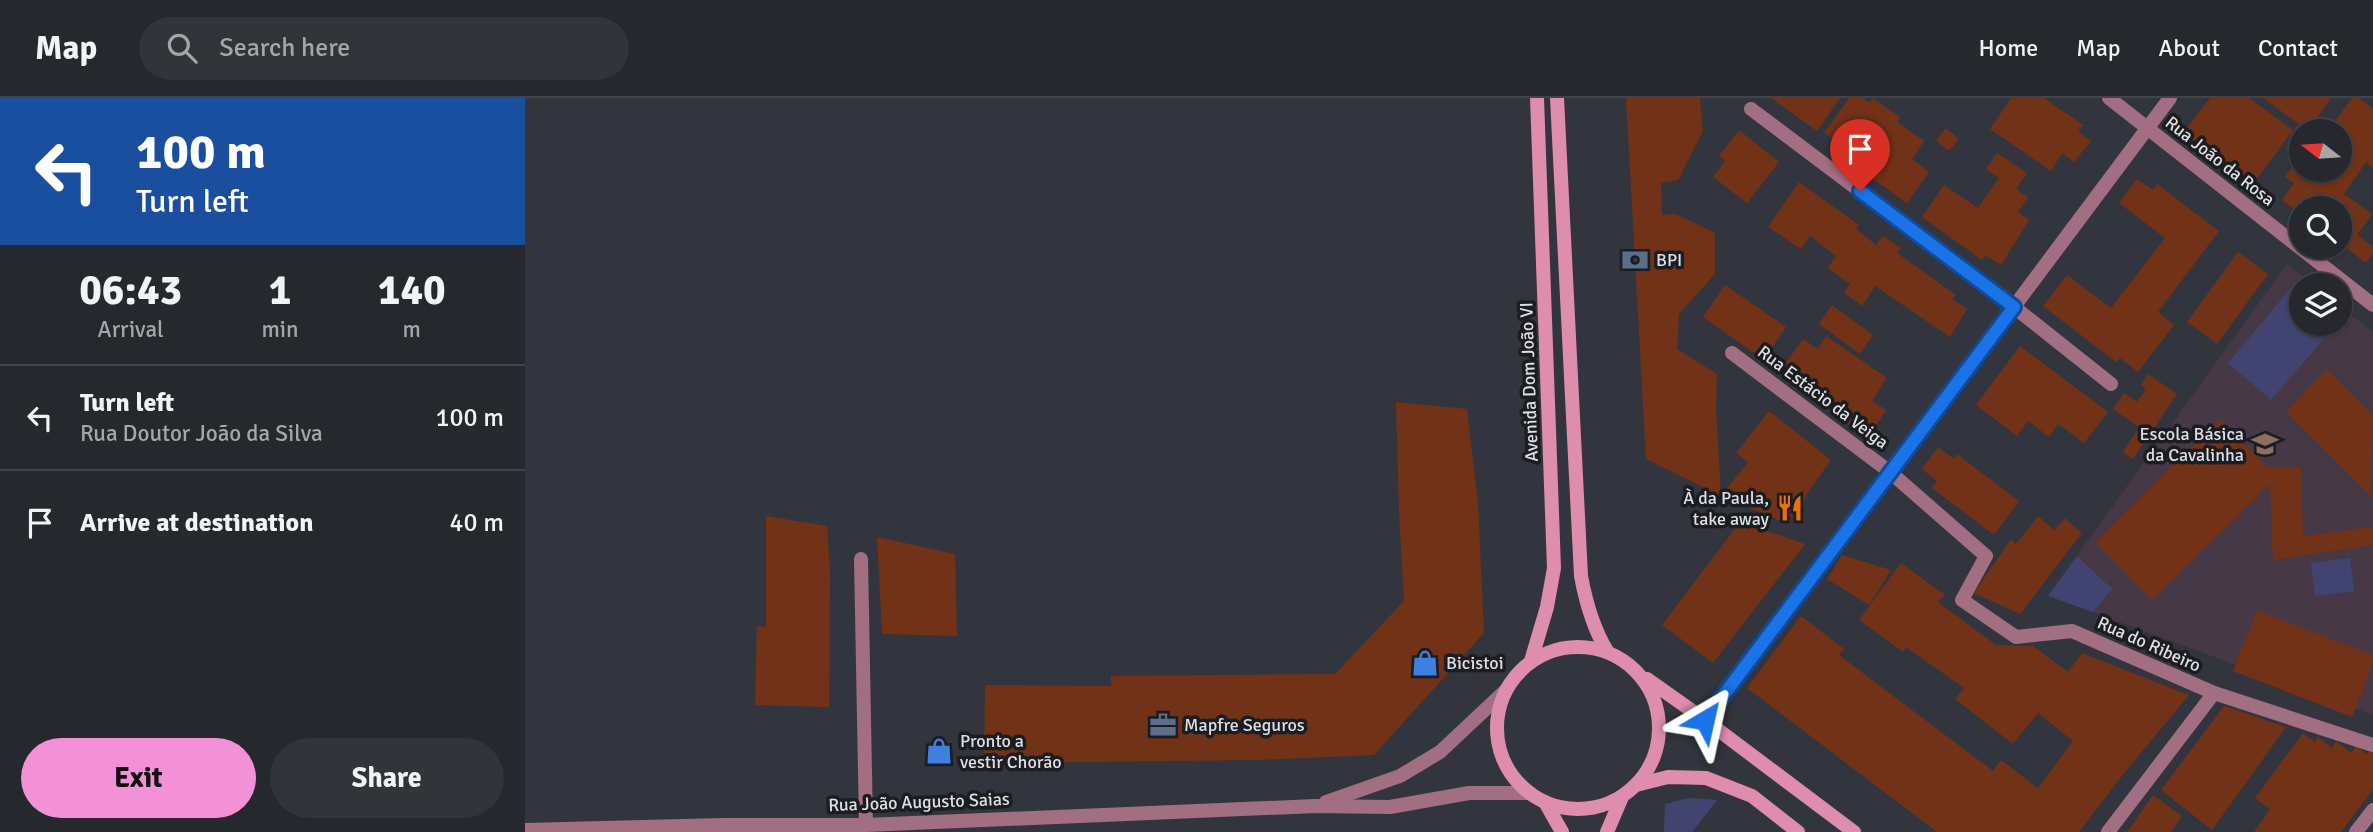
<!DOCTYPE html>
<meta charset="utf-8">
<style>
:root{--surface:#26282e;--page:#32343a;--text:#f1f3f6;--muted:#a4a6aa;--line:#42444a;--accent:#f391d6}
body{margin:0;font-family:Signika,sans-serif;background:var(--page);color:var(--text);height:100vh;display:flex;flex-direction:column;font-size:26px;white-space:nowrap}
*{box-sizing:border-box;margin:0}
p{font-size:23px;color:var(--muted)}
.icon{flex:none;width:38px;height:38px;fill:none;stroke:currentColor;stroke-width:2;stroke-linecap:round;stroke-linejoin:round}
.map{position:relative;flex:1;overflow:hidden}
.drawer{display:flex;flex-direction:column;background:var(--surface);width:525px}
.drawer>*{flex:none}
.guide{background:#1a4fa0;color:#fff;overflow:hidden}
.needle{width:46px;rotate:287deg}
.tools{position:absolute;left:1764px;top:21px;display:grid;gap:14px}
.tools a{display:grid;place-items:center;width:63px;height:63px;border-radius:50%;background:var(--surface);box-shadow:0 2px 5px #0004,0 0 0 2px var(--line);font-size:35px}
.pin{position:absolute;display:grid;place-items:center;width:60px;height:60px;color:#fff;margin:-72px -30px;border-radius:50% 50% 50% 0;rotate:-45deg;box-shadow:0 0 7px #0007}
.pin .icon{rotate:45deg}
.me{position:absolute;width:77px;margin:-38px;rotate:36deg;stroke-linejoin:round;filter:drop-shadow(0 0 5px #0008)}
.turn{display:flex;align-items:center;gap:24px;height:147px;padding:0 21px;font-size:32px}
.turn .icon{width:91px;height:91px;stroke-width:2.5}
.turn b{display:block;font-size:49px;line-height:60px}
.eta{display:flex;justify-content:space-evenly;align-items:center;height:119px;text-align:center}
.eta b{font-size:42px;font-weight:800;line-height:49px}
.action{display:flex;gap:14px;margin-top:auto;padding:14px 21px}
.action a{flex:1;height:80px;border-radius:42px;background:var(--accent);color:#111;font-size:28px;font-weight:800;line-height:80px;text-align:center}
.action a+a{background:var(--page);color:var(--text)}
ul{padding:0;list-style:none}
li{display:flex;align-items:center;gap:21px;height:105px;padding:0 21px;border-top:2px solid var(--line)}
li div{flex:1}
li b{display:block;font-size:26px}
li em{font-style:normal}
header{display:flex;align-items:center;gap:42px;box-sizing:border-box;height:98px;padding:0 35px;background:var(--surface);border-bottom:2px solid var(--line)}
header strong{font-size:33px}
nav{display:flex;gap:38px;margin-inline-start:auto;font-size:24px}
.search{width:490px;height:63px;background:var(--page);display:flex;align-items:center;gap:18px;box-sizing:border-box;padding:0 24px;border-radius:38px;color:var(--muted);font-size:26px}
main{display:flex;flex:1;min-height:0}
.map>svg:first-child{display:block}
.education{fill:#463845}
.green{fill:#414471}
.building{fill:#713217}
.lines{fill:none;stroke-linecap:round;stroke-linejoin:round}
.street{stroke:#a26e82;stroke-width:14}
.secondary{stroke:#de8dad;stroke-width:14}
.route-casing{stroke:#114b97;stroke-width:18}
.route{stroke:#1a73e8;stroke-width:12}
.labels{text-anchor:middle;stroke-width:7;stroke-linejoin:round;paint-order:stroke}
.street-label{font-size:18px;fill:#dedfe5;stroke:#1c1d21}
.poi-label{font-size:18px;fill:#dedfe5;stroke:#1c1d21;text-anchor:start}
</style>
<header>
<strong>Map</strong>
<div class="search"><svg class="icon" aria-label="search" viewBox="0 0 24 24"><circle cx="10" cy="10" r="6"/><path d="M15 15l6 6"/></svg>Search here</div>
<nav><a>Home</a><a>Map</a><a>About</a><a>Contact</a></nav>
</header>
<main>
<section class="drawer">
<div class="guide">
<div class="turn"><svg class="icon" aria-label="left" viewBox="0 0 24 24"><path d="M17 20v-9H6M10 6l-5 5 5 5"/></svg><div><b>100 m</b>Turn left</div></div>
</div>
<div class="eta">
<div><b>06:43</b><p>Arrival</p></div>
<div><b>1</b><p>min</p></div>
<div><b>140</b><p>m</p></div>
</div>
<ul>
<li><svg class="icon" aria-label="left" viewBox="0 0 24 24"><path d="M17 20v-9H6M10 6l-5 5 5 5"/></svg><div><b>Turn left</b><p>Rua Doutor João da Silva</p></div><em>100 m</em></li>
<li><svg class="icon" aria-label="arrive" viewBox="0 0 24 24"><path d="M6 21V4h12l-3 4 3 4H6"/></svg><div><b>Arrive at destination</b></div><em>40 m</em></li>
</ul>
<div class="action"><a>Exit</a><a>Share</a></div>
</section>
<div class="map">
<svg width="1848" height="734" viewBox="0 0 1848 734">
<rect width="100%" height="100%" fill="#33353e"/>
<!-- education -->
<path class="education" d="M 1762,166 L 1789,187 L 1776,187 L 1776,226 L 1815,226 L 1815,208 L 1848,234 L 1848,617 L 1523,498 Z"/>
<!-- green -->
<g class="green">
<path d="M 1766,190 L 1776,199 L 1776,226 L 1807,226 L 1810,228 L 1746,302 L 1703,265 Z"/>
<path d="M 1552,458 L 1587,491 L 1568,514 L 1523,498 Z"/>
<path d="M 1825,460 L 1829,493 L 1790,498 L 1786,465 Z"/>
<path d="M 1164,700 L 1192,702 L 1167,734 L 1139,734 L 1140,706 Z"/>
</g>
<!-- building -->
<g class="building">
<path d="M 1101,0 L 1175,0 L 1178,33 L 1153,82 L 1136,85 L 1137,117 L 1151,116 L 1190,135 L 1190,176 L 1154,216 L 1152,251 L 1192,276 L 1191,310 L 1196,398 L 1223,364 L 1211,355 L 1244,313 L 1306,362 L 1261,425 L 1196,398 L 1121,361 Z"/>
<path d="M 1246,0 L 1315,0 L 1292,33 Z"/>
<path d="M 1324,0 L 1338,0 L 1344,5 L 1348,0 L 1375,19 L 1372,24 L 1399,43 L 1387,61 L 1404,74 L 1382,105 L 1306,51 L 1311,43 L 1299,35 Z"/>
<path d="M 1486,0 L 1519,0 L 1558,27 L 1553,33 L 1566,43 L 1549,64 L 1537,55 L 1526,73 L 1465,31 Z"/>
<path d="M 1685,0 L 1724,0 L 1768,32 L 1729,85 L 1659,34 Z"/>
<path d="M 1738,0 L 1806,0 L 1783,33 Z"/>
<path d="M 1827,0 L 1834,0 L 1848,10 L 1848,70 L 1841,64 L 1819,96 L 1847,116 L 1832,137 L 1848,149 L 1848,155 L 1841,165 L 1815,145 L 1815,110 L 1776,110 L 1776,116 L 1757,102 L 1769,85 L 1760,79 L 1776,57 L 1776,72 L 1815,72 L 1815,33 L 1803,33 Z"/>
<path d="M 1421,30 L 1434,41 L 1424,53 L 1411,43 Z"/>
<path d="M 1214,32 L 1254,64 L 1222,105 L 1188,79 L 1200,63 L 1194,58 Z"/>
<path d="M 1472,55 L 1502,75 L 1491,91 L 1503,99 L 1493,114 L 1504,122 L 1476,167 L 1460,157 L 1457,162 L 1397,119 L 1419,87 L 1453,110 L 1474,80 L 1461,71 Z"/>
<path d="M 1612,81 L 1628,92 L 1632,86 L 1694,133 L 1633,214 L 1649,227 L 1613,274 L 1595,260 L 1591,264 L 1518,208 L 1542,177 L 1586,210 L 1640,140 L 1594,105 Z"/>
<path d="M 1274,84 L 1334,127 L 1331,131 L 1351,147 L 1358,138 L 1376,150 L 1372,155 L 1431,197 L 1427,201 L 1442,211 L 1425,239 L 1350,188 L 1337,208 L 1319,195 L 1325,186 L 1303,170 L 1311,158 L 1285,138 L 1276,151 L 1243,129 Z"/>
<path d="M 1713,154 L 1743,176 L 1692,246 L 1662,224 Z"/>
<path d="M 1200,187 L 1261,229 L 1239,262 L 1178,219 Z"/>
<path d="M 1307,207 L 1348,237 L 1335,256 L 1294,226 Z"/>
<path d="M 1301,238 L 1362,280 L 1347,303 L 1361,312 L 1343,340 L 1269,289 L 1274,280 L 1258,269 L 1278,241 L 1293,251 Z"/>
<path d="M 1495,248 L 1583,314 L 1559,345 L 1533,326 L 1524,339 L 1503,323 L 1492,338 L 1451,307 Z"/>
<path d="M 1802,271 L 1848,317 L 1846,398 L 1761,314 Z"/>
<path d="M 1623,276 L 1652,296 L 1608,361 L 1598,354 L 1614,329 L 1588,311 L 1599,295 L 1612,304 L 1621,291 L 1616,287 Z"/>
<path d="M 871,304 L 942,311 L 953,405 L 959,535 L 849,657 L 732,662 L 459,665 L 460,587 L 586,588 L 586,578 L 810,576 L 879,503 L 874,415 Z"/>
<path d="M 1695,321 L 1743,370 L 1776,370 L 1778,438 L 1848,429 L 1848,447 L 1748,462 L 1745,386 L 1627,502 L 1570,444 Z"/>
<path d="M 1413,349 L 1429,361 L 1432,356 L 1494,403 L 1469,437 L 1407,390 L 1412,383 L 1397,371 Z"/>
<path d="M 241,418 L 302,428 L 305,475 L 304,609 L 230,607 L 232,528 L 241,529 Z"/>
<path d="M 1513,418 L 1529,432 L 1540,420 L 1557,435 L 1495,516 L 1449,495 L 1486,441 L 1491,446 Z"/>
<path d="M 1215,424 L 1280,446 L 1188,565 L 1137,527 Z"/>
<path d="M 352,439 L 430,456 L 432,538 L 357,536 Z"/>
<path d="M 1317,457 L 1366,472 L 1344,507 L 1302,481 Z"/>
<path d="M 1376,465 L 1420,497 L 1413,504 L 1471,547 L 1508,548 L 1543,574 L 1557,555 L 1664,597 L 1596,679 L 1554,734 L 1412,734 L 1222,590 L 1276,518 L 1319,551 L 1314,557 L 1468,673 L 1476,662 L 1513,690 L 1548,643 L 1513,615 L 1488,646 L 1430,601 L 1439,590 L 1381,549 L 1378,554 L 1334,522 Z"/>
<path d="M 1732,512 L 1848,557 L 1848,565 L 1827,619 L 1708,573 Z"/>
<path d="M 1699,608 L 1761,629 L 1687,732 L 1636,692 Z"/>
<path d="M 1778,635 L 1790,644 L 1793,639 L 1807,650 L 1811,643 L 1826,655 L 1831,648 L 1842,656 L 1848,647 L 1848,691 L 1816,734 L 1729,734 L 1745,711 L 1730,700 Z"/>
<path d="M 1628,697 L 1657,718 L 1646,734 L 1602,734 Z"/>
</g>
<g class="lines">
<!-- street -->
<g class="street">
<path d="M 1584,0 L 1848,207"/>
<path d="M 1226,11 L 1489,209 L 1586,286"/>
<path d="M 1207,255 L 1365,374 L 1461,458 L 1437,502 L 1491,539 L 1547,533 L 1689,595 L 1848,647"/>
<path d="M 336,461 L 341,727"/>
<path d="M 1180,622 L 1645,0"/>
<path d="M 801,704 L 875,678 L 915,654 L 981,592"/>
<path d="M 0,732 L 197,727 L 341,727 L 790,708 L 865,709 L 944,695 L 1004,695"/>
<path d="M 1583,734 L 1689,595"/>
<path d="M 1831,734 L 1848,712"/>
</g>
<!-- secondary -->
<g class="secondary">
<path d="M 1032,0 L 1056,478 C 1061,505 1068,530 1082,553"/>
<circle cx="1053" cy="630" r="81"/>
<path d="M 1006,563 L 1022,509 L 1029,470 L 1012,0"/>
<path d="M 1122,581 L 1180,622 L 1329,734"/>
<path d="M 1111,687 L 1143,679 L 1181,680 L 1227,698 L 1273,734"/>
<path d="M 1020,704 L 1037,734"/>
<path d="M 1082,734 L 1097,699"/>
</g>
</g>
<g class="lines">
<!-- route casing -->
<g class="route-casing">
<path id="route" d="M 1180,622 L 1489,209 L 1335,93"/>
</g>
<!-- route -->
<use href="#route" class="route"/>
</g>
<!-- icons -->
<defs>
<g id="bank-bare" transform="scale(2.1)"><path d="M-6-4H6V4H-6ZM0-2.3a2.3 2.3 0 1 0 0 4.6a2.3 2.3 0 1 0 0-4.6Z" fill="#5c6f8a" stroke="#1c1d21" stroke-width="2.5" paint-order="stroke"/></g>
<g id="school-bare" transform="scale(2.1)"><path d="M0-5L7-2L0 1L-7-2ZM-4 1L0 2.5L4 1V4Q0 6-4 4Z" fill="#8d6e63" stroke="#1c1d21" stroke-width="2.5" paint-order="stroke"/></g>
<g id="restaurant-bare" transform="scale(2.1)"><path d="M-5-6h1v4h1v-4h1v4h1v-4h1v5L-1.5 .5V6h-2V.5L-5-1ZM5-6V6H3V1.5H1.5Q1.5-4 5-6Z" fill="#e8710a" stroke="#1c1d21" stroke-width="2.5" paint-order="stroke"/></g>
<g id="shop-bare" transform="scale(2.1)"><path d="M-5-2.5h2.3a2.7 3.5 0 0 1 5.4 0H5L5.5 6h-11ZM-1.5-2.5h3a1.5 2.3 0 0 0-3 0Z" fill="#3f7fe0" stroke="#1c1d21" stroke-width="2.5" paint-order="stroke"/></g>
<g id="office-bare" transform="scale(2.1)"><path d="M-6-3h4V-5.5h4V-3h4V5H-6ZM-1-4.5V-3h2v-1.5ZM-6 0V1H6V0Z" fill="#5c6f8a" stroke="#1c1d21" stroke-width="2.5" paint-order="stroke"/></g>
</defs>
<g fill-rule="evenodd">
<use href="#bank-bare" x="1110" y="162"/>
<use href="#school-bare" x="1740" y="346"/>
<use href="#restaurant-bare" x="1265" y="410"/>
<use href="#shop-bare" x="900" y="565"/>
<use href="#office-bare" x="638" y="627"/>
<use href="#shop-bare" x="414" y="653"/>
</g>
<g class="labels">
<!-- street labels -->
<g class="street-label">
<text transform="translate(1695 63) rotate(38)" y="6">Rua João da Rosa</text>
<text transform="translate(1004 284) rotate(-92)" y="6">Avenida Dom João VI</text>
<text transform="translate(1298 299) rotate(37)" y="6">Rua Estácio da Veiga</text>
<text transform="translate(1624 546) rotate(24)" y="6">Rua do Ribeiro</text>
<text transform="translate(394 704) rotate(-2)" y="6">Rua João Augusto Saias</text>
</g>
<!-- poi labels -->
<g class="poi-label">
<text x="1131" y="168">BPI</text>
<text x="1719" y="342" text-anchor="end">Escola Básica<tspan x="1719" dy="21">da Cavalinha</tspan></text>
<text x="1244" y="406" text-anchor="end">À da Paula,<tspan x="1244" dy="21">take away</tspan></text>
<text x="921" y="571">Bicistoi</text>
<text x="659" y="633">Mapfre Seguros</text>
<text x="435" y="649">Pronto a<tspan x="435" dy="21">vestir Chorão</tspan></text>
</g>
</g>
</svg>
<div class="tools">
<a><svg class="needle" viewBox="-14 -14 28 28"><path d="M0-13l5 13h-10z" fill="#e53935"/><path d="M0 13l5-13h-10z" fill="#a4a6aa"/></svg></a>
<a><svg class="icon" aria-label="search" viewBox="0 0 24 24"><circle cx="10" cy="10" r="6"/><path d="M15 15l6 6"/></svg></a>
<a><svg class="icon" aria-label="layers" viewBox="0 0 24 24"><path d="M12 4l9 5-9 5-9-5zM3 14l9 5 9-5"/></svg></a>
</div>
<div class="pin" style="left:1335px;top:93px;background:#d93025"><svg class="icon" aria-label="arrive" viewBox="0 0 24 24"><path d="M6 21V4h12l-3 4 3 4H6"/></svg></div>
<svg class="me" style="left:1180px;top:622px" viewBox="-20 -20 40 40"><path d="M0-17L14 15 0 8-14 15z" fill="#1a73e8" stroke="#fff" stroke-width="4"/></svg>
</div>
</main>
